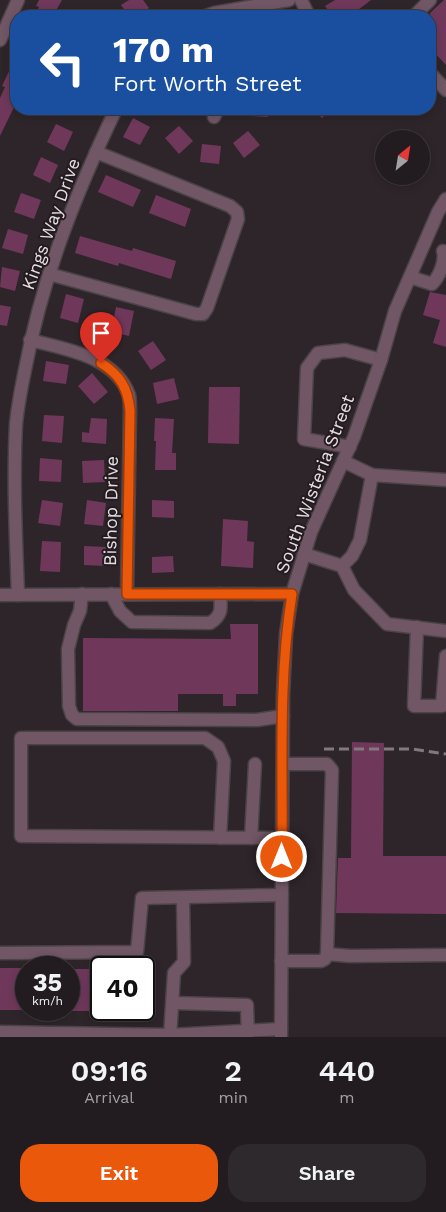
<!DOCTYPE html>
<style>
:root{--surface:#221c20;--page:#2e292d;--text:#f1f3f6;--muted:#a2a1a5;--line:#3f3a3e;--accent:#ea580c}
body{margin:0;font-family:"Work Sans",sans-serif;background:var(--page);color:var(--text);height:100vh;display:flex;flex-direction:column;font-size:19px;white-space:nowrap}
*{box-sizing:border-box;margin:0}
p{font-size:16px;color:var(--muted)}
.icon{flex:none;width:28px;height:28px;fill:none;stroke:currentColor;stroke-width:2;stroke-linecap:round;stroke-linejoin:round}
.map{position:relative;height:1037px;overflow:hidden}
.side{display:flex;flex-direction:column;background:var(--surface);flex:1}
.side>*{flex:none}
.banner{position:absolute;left:10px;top:10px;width:426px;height:105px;border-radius:20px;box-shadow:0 2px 8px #0003,0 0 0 1px var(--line);background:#1a4fa0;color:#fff;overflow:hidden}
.needle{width:32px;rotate:30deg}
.buttons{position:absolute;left:375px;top:130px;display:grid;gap:10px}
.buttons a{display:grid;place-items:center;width:55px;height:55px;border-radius:50%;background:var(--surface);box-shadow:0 2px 8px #0003,0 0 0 1px var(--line);font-size:25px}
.speed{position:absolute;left:15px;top:956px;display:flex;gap:10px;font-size:25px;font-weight:700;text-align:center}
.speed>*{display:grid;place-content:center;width:65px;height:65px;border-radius:50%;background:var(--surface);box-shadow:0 2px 8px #0003,0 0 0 1px var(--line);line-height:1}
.speed small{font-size:12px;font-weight:400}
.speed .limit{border:2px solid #111;border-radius:8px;background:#fff;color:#111}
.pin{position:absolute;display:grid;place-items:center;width:42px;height:42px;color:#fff;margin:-51px -21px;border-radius:50% 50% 50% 0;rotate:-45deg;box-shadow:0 0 5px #0007}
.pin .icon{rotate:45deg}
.me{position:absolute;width:55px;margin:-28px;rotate:0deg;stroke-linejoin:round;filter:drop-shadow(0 0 4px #0008)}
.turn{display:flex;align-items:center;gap:18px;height:105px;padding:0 20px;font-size:22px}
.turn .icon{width:65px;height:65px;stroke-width:2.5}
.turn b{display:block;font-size:35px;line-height:42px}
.eta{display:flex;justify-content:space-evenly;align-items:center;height:85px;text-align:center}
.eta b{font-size:30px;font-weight:600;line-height:35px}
.button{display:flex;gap:10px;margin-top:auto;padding:10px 20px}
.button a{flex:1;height:58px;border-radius:20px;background:var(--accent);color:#fff;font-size:20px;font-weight:600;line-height:58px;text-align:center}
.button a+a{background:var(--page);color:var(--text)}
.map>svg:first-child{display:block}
.building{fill:#6f385b}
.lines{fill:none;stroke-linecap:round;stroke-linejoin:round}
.minor-casing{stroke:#4b4347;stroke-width:15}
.minor{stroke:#715766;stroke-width:12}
.rail{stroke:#81797d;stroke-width:3;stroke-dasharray:10 5;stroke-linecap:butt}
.route-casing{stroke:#983908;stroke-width:12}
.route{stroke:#ea580c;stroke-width:9}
.labels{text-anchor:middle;stroke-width:4;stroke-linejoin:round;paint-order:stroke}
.street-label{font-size:18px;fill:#e4dee1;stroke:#241b20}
</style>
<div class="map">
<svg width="446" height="1037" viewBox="0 0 446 1037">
<rect width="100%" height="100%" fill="#2e252a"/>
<!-- building -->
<g class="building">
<path d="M 39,0 L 62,0 L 53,16 L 34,16 L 39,7 L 36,6 Z"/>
<path d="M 129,0 L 143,0 L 149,8 L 138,16 L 129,16 L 121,5 Z"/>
<path d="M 335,0 L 371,0 L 350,16 L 332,16 L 325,6 Z"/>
<path d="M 444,0 L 446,0 L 446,65 L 430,48 L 430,13 Z"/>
<path d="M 11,67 L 16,70 L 16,103 L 0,136 L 0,98 L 5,87 L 2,86 Z"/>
<path d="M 249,109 L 268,109 L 268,117 L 249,116 Z"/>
<path d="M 313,109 L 332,109 L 322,118 Z"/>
<path d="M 133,118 L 150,127 L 140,145 L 123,137 Z"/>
<path d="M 56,124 L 73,132 L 64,151 L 47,142 Z"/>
<path d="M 179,126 L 193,141 L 179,154 L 165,138 Z"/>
<path d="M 248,131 L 260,145 L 244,158 L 233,143 Z"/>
<path d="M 202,144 L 221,146 L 219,164 L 200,162 Z"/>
<path d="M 41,157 L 58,165 L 50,183 L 33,175 Z"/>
<path d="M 106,175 L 141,190 L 133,207 L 98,192 Z"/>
<path d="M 21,193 L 41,200 L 34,219 L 14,212 Z"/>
<path d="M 156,195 L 191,209 L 185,227 L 149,213 Z"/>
<path d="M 8,229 L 28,235 L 23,254 L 2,248 Z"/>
<path d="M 80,236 L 132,251 L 133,248 L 176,261 L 171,279 L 119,263 L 118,266 L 75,253 Z"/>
<path d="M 2,267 L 20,271 L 15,291 L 0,287 Z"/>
<path d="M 430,292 L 446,295 L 446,347 L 433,343 L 440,320 L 423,315 Z"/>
<path d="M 66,294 L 84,299 L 78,323 L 60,318 Z"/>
<path d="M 0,305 L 11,307 L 7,326 L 0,325 Z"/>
<path d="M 116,307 L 134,311 L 129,336 L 111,332 Z"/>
<path d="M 153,341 L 166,360 L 151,370 L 138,351 Z"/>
<path d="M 46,361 L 69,365 L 66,384 L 43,381 Z"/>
<path d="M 92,373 L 108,392 L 94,404 L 78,386 Z"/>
<path d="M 174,378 L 179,399 L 157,404 L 153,383 Z"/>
<path d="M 209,387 L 240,387 L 239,444 L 208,443 Z"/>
<path d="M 44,415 L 64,416 L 62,443 L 42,441 Z"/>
<path d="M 91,418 L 107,419 L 106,444 L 82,442 L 82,432 L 89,433 Z"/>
<path d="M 155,418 L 174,419 L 172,453 L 176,453 L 176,470 L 155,470 L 156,441 L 154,441 Z"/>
<path d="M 40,458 L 62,460 L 61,482 L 39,481 Z"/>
<path d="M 104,460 L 105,482 L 83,483 L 82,461 Z"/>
<path d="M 42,500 L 63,503 L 60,526 L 38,523 Z"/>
<path d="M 87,500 L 106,503 L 103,526 L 84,524 Z"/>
<path d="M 152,500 L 174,501 L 174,518 L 152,517 Z"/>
<path d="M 223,519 L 248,521 L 247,541 L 254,542 L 253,568 L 221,566 Z"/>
<path d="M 42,541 L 61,542 L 60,572 L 40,571 Z"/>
<path d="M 84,546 L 106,547 L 105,566 L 84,565 Z"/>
<path d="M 173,556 L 174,572 L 152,573 L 152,557 Z"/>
<path d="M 230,624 L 258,624 L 258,694 L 236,694 L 236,706 L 223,706 L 223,694 L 178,694 L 178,711 L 83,711 L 83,638 L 231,639 Z"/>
<path d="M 352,742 L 384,743 L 383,856 L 446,856 L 446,914 L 336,913 L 338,858 L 351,858 Z"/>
<rect x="0" y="968" width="26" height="42"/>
<rect x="69" y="969" width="32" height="42"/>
<path d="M 144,969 L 154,969 L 153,1011 L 144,1011 Z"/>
</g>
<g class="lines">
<!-- minor casing -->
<g class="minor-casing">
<g id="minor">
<path d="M 301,0 L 309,16"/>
<path d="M 205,16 L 214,13 L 289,0"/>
<path d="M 414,16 L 430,0"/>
<path d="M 0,40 L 18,0"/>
<path d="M 430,73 L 446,90"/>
<path d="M 214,117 L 218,109"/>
<path d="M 49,274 L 196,314 L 203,314 L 207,308 L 238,219 L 237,212 L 230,206 L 96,152"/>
<path d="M 410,277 L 432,284 C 439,277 446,261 443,251"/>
<path d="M 30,340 C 65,349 115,356 129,395 C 130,400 130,406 130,411 L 127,594"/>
<path d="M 350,447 L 304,439 L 307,368 L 318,353 L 345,350 L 381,360"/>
<path d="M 372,475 L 446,480"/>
<path d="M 304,554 L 342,566 L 352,556 L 360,540 L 372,475 L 343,461"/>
<path d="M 342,566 L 354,590 L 387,624 L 446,631"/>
<path d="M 82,594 L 80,611 L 74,625 L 68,649 L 69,706 L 72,715 L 77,719 L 257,720 L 283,716"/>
<path d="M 111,594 L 120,611 L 132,622 L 210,623 C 223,615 221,607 220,594"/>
<path d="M 0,595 L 292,594"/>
<path d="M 18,595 C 16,538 13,481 16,424 C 18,404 22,384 26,365 C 43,275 77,191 116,109"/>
<path d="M 417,627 L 414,706 L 442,706 L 446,656"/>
<path d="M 220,838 L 224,761 L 218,747 L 205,738 L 21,738 L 21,836 L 282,838"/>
<path d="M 251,838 L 255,764"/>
<path d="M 0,953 L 137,952 L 142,898 L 282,895"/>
<path d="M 327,954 L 350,956 L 446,955"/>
<path d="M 281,961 L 321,961 L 325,959 L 327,954 L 332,770 L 327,764 L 283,764"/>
<path d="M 173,1003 L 247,1005 L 248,1037"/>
<path d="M 0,1032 L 171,1035 L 281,1029"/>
<path d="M 170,1037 L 174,973 L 184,962 L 183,898"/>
<path d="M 281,1037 L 283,695 L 286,634 L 292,594 L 311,532 L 354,437 L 381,360 L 395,311 L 438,212 L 446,199"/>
</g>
</g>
<!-- minor -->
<use href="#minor" class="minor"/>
<!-- rail -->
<path class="rail" d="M 324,749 L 413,749 L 446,754"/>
</g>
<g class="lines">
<!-- route casing -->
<g class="route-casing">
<path id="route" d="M 101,363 C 120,375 128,388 130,411 L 127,594 L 292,594 C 278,680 283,770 282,857"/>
</g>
<!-- route -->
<use href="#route" class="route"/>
</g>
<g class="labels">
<!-- street labels -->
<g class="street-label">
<text transform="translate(51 224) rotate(-70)" y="6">Kings Way Drive</text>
<text transform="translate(315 484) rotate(-69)" y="6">South Wisteria Street</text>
<text transform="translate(111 511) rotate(-89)" y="6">Bishop Drive</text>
</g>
</g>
</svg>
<div class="buttons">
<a><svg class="needle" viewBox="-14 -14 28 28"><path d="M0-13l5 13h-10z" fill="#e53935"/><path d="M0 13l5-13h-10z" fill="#a2a1a5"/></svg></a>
</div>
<div class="speed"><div>35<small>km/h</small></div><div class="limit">40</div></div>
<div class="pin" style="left:101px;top:363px;background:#d93025"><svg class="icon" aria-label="arrive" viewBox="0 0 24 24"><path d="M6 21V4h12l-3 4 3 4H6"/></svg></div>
<svg class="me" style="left:282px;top:857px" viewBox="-20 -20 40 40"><circle r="17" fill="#ea580c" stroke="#fff" stroke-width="3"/><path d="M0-11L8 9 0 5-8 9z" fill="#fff"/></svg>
<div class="banner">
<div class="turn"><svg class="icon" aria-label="left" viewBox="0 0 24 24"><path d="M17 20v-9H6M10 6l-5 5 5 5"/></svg><div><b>170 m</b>Fort Worth Street</div></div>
</div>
</div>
<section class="side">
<div class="eta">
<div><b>09:16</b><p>Arrival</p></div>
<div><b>2</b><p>min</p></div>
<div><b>440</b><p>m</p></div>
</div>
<div class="button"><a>Exit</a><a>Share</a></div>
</section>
